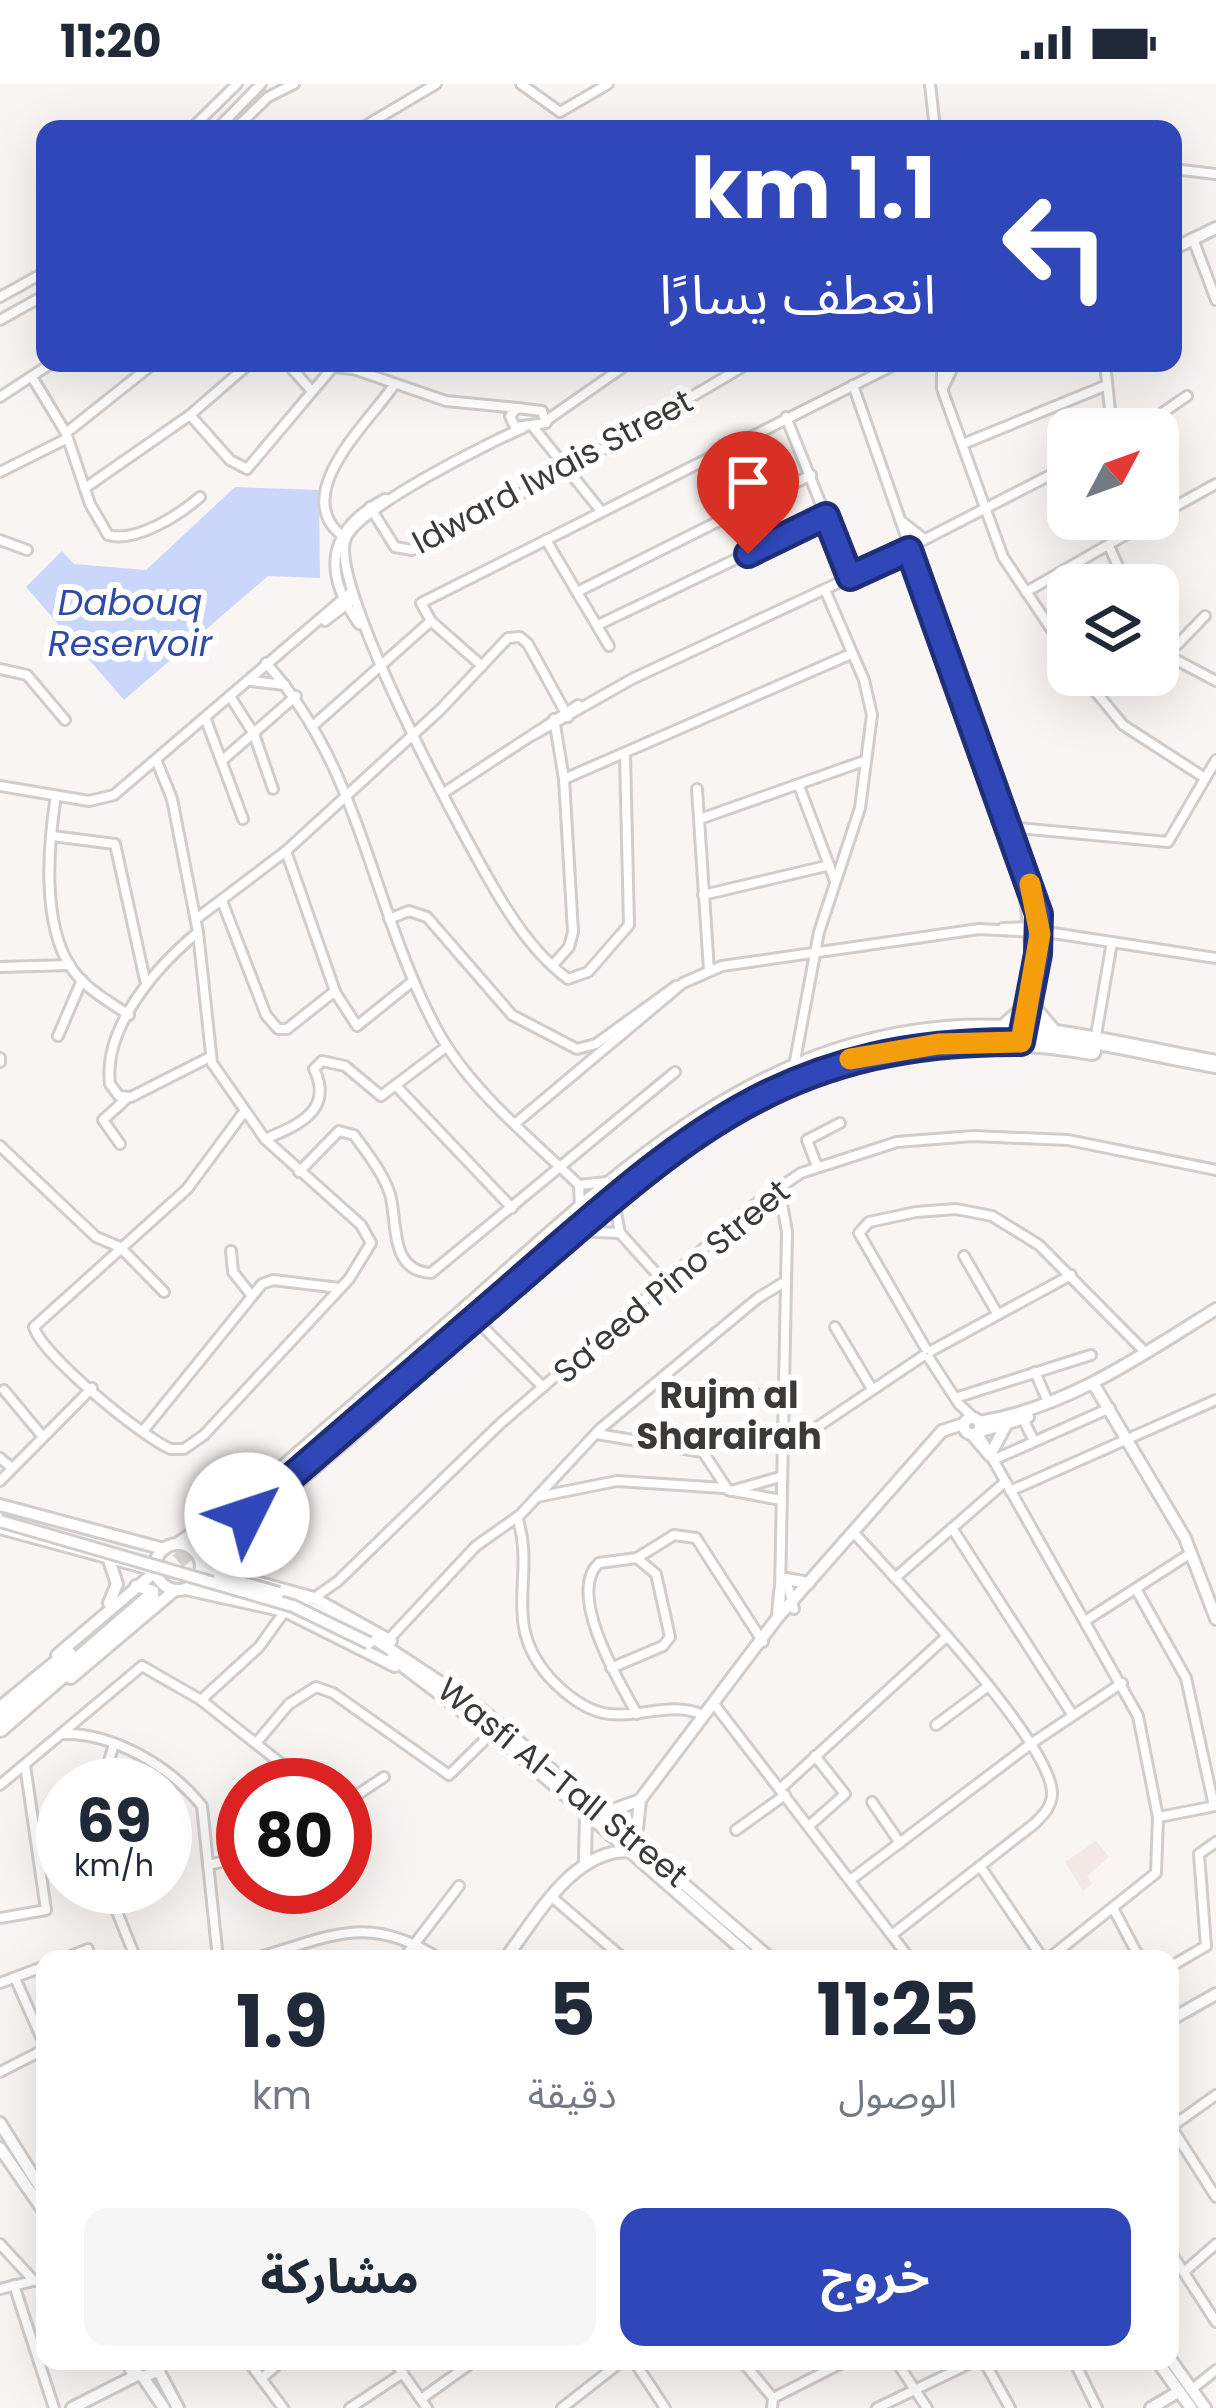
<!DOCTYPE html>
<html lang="ar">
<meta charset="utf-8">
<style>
:root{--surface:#fff;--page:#f6f6f7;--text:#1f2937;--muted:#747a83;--accent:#2f47b8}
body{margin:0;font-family:Poppins,"Noto Sans Arabic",sans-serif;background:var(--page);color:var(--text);direction:rtl;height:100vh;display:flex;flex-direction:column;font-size:45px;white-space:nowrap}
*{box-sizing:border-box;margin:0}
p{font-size:39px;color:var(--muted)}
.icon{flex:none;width:66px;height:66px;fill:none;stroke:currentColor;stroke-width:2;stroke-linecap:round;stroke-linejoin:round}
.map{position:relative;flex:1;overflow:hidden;direction:ltr}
.details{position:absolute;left:36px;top:1866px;width:1143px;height:420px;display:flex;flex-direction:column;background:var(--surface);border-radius:24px;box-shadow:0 12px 48px #0002;direction:rtl}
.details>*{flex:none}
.hud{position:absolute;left:36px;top:36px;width:1146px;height:252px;border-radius:24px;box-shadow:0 12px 48px #0002;direction:rtl;background:#2f47b8;color:#fff;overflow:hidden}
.needle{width:78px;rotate:49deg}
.tools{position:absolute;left:1047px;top:324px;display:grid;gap:24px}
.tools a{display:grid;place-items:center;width:132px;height:132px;border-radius:24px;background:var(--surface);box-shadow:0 12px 48px #0002;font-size:60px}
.speed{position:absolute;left:36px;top:1674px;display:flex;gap:24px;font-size:60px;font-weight:700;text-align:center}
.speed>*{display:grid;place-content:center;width:156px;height:156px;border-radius:50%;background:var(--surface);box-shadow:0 12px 48px #0002;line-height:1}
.speed small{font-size:30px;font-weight:400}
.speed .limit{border:18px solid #d22;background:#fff;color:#111}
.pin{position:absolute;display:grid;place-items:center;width:102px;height:102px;color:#fff;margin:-123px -51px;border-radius:50% 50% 50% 0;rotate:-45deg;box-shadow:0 0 12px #0007}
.pin .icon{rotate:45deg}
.me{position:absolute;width:132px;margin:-66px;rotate:49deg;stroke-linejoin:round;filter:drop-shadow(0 0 9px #0008)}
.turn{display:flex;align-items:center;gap:42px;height:252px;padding:0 48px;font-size:54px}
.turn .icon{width:156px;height:156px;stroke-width:2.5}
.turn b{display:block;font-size:84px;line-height:102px}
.eta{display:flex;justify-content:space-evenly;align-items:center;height:204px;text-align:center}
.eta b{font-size:72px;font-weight:700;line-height:84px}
.cta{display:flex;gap:24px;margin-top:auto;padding:24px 48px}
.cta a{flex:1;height:138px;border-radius:24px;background:var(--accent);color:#fff;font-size:48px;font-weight:700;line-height:138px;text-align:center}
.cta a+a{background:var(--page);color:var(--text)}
.status{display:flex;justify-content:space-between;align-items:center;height:84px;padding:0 60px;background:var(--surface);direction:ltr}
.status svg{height:33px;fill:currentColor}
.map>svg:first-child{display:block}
.built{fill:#f3e8e3}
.water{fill:#cad7fb}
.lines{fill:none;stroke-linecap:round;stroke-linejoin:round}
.highway-tunnel{stroke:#d3d0ce;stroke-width:16;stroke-dasharray:16 8;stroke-linecap:butt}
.street-casing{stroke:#d0cdcb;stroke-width:14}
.secondary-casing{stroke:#d0cdcb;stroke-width:16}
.highway-casing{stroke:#d0cdcb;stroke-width:22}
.street{stroke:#fff;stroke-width:8}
.secondary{stroke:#fff;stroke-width:10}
.highway{stroke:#fff;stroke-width:16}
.secondary-bridge-casing{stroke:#d0cdcb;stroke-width:16;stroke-linecap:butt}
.secondary-bridge{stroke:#fff;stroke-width:10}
.route-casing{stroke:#1f2e78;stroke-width:30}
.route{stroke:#2f47b8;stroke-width:21}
.slow{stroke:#f59e0b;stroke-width:21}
.labels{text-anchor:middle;stroke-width:12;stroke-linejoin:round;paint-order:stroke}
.street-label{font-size:33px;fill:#3c3a39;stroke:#fff}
.water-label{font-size:36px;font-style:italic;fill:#3048a8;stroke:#fff}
.neighbourhood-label{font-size:36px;font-weight:bold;fill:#3c3a39;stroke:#fff}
</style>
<div class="status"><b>11:20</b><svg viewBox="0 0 49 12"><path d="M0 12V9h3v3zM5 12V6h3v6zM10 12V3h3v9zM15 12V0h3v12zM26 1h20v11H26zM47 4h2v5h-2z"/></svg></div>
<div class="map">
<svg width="1216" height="2324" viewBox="0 0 1216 2324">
<rect width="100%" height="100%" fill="#f9f5f3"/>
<!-- built -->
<path class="built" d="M 1096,1757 L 1109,1773 L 1087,1792 L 1092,1800 L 1083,1807 L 1065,1778 Z"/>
<!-- water -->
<path class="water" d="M 235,403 L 319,406 L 320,494 L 268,492 L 124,616 L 26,503 L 62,467 L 74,480 L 146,486 Z"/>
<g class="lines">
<!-- highway-tunnel -->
<path class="highway-tunnel" d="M 142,1509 L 208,1451"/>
<!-- street casing -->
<g class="street-casing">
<g id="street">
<path d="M 521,0 L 560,28 L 608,0"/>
<path d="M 930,0 L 935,45"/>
<path d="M 191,45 L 237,0"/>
<path d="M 217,45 L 261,0"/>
<path d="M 235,45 L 268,13 L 294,0"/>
<path d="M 360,45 L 436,0"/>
<path d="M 1173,85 L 1216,90"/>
<path d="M 1193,155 L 1216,216"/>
<path d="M 0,213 L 45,188"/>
<path d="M 0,236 L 45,211"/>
<path d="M 287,279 L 310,305"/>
<path d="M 942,279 L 942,305 L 1003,473 L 1068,570"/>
<path d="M 1105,279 L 1112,345"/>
<path d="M 32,293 L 66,349 L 90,420 L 108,451 C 136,459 179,431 200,413"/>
<path d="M 853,301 L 1022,784 L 1031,871 L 1022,923 L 1004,939"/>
<path d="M 943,304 L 955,279"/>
<path d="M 0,313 L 52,279"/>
<path d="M 517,324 L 542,327 L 546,339 L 515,343 L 510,332 Z"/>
<path d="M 190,331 L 230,376 L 247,385 L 333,283 L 353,285 L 446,317 L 517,324"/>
<path d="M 786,333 L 850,493"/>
<path d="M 1113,333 L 1130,345"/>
<path d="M 547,336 L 629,279"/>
<path d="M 523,344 C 488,359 360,423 346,454 C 326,500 475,777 508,827 C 524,852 545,878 568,895 L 588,888 L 629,841 L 625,671"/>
<path d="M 534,344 L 601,427"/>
<path d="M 1139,345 L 1187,312"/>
<path d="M 66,349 L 154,279"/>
<path d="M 963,360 L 1107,301"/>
<path d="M 0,388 L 66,355"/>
<path d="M 85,404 L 190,331 L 250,279"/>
<path d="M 370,423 L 395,463 L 412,466 L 569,385 L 749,279"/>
<path d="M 1158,432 L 1216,400"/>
<path d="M 901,437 L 924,455"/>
<path d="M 340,450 C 291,408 370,337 394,301"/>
<path d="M 0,456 L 27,466"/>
<path d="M 546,456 L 609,562"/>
<path d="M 1109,462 L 1121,489"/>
<path d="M 908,464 L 1068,382"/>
<path d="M 577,508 L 811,391"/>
<path d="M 1026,508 L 1153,435"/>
<path d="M 325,537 L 351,517"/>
<path d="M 359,540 C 321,487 328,445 385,415"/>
<path d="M 598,541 L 826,432"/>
<path d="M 1158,569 L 1178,560 L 1205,532"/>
<path d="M 1163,569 L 1216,597"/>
<path d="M 266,579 C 362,686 370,820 436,944 C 468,1004 530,1054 579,1101 L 580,1124"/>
<path d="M 482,582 L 431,537 L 421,519 L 898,279"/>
<path d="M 0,585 L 27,591 L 65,636"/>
<path d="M 1082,591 L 1123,641 L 1205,694"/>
<path d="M 251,597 L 285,601"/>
<path d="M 231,614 L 254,650 L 273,705"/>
<path d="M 206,636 L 243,735"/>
<path d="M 315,640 L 431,537"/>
<path d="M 533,651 L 632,595 L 909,466"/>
<path d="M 225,674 L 296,612"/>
<path d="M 157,678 L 172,715 L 198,848 L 212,979 L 265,1055 L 361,1141 L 371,1159 L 349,1195 L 204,1351 L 184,1365 L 171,1365 C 143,1354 41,1270 34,1243 L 187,1105 L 244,1028"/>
<path d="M 564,695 L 851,570"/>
<path d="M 0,702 L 89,717 L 114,711 L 350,509"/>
<path d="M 799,702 L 835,797"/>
<path d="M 697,705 L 709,886"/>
<path d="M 445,708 L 578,621"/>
<path d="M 56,712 C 48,762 42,838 70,882 C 84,904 108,917 129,931"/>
<path d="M 700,735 L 864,677"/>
<path d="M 1008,743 L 1168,758 L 1216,676"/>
<path d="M 52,752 L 115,760 L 145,896"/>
<path d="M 1023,785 L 1040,844 L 1023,945"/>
<path d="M 703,811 L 826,782"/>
<path d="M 222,817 L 266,931 L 278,945 L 287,945 L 335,907 L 286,767"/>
<path d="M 196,835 L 286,767 L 440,626 L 508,554 L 520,553 L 528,560 L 568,633"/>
<path d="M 389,835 L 409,827 L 427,833 L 512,931 L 577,965 L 596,960 L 676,902"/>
<path d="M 1003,844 L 1035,843"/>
<path d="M 197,849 C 157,882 103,943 110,1000 L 119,1012 L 131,1013 L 210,973"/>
<path d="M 553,881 L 569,863 L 573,848 L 564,695 L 554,635"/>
<path d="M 0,883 L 70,881"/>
<path d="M 335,908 L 357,942 L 413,897"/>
<path d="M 58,952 L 82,896"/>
<path d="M 1095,957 L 1112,858"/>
<path d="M 0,974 L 0,978"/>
<path d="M 794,982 L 819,848 L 860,724 L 872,631 L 864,596 L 825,506"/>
<path d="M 399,1005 L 512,1124"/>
<path d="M 517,1038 L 683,899 L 722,882 L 979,845 L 1053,849 L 1216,874"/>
<path d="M 265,1055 C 299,1041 334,1026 314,985 L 322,977 L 345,982 L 381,1012 L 446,963"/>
<path d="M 120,1060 L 103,1036 L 126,1015"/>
<path d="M 0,1062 L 96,1153 L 120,1163 L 164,1208"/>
<path d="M 817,1082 L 807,1056 L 840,1039"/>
<path d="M 299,1088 L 339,1047 L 354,1051 C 367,1069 383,1089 390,1110 C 398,1139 389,1187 431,1189 L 675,988"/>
<path d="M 579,1101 L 607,1098"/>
<path d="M 779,1103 L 787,1148 L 780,1508"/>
<path d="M 614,1118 L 620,1149 L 664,1198"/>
<path d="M 580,1147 L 618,1149"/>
<path d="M 231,1167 L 233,1188 L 252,1212"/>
<path d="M 964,1172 L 997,1229"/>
<path d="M 476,1236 L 543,1303"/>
<path d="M 835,1243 L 872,1305"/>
<path d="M 926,1265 L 859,1149 L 869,1138 L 916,1128 L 956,1125 L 992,1132 L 1039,1161 L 1146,1269"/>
<path d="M 931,1267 L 1071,1191"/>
<path d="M 929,1274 L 959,1320 L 975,1335"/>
<path d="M 1035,1288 L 1048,1318"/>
<path d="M 668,1291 L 670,1305 L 679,1309 L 783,1311"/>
<path d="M 4,1306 L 43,1353"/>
<path d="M 955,1314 L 1091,1271"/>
<path d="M 1023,1335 L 1034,1357"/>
<path d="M 143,1347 L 262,1200 L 273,1196 L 339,1204"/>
<path d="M 978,1349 L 1138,1632 L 1158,1733 L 1156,1789 L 1048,1875"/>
<path d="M 597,1350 L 703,1368 L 728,1406 L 781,1416"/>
<path d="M 971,1351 L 989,1372"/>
<path d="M 783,1366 L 923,1272"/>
<path d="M 0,1374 L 12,1384"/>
<path d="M 993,1376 L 1110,1324"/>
<path d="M 0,1397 L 92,1304"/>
<path d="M 731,1407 L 780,1393"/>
<path d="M 1010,1407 L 1216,1316"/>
<path d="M 537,1413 L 617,1397 L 724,1404"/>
<path d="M 517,1433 C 537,1492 500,1537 549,1593 C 563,1608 582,1624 603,1629 C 637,1636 670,1616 703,1631"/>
<path d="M 952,1444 L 1072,1630"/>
<path d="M 854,1449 C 894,1493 1051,1657 1052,1709 C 1052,1723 1043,1731 1034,1740 L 893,1850"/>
<path d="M 637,1474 L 674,1451 L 696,1454 L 763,1558"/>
<path d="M 895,1494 L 1005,1398"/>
<path d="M 786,1495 L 794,1525"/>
<path d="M 1136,1505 L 1186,1594 L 1214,1722"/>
<path d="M 314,1514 L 338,1497 L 501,1339 L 754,1121 L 801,1089 L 897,1058 L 973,1052 L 1068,1056 L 1216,1086"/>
<path d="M 1085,1537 L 1191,1469"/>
<path d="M 389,1555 L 476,1462 L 520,1431 L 600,1345 L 758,1214 L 786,1197"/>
<path d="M 611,1584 L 663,1562 L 670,1553 L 656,1490 L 637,1474 L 599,1479 C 566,1509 619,1598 637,1630"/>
<path d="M 201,1616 L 259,1563 L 285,1527"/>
<path d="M 714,1620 L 910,1875"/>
<path d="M 936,1641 L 987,1603"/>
<path d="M 62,1650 C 113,1648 171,1683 202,1722 L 218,1875"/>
<path d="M 257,1658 L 289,1620 L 316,1603 L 333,1609 L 449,1691 L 492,1649"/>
<path d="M 0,1701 L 142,1582 L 201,1616 L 308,1701"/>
<path d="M 102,1701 L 114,1660"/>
<path d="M 780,1705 L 945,1554"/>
<path d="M 872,1718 L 900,1759"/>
<path d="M 345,1719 L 384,1693"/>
<path d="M 1159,1733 L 1215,1722"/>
<path d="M 810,1741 L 845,1710 L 815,1672"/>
<path d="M 736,1746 L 785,1711"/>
<path d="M 208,1781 L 243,1773"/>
<path d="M 980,1782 L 1043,1875"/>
<path d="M 853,1794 L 1032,1659 L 1122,1599"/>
<path d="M 107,1803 L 136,1875"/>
<path d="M 553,1814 L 624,1875"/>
<path d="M 1114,1826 L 1140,1875"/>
<path d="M 0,1834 L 46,1826 L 25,1681"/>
<path d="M 63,1875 L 88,1865"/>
<path d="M 252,1875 C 330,1854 366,1827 440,1875"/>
<path d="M 403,1875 L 459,1802"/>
<path d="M 1170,1883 L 1206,1862 L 1199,1770 L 1216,1758"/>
<path d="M 15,1894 L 45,1962"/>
<path d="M 0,1899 L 45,1882"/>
<path d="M 0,1988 L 45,1965"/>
<path d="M 1170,2041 L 1216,2113"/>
<path d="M 1171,2043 L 1216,2011"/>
<path d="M 0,2160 L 34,2197"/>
<path d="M 1170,2167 L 1216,2238"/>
<path d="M 1184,2188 L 1216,2160"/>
<path d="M 14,2201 L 54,2324"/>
<path d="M 0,2205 L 45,2194"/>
<path d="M 248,2277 L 283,2324"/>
<path d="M 394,2277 L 427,2324"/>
<path d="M 634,2277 L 665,2324"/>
<path d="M 742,2277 L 773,2314 L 772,2324"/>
<path d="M 896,2277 L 927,2324"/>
<path d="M 984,2277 L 1010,2324"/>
<path d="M 1074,2277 L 1097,2324"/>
<path d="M 262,2294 L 282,2277"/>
<path d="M 1191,2306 L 1216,2286"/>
<path d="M 773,2314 L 846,2277"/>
<path d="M 421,2315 L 474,2277"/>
<path d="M 350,2324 L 403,2289"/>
<path d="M 562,2324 L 622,2277"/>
<path d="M 877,2324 L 975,2277"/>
</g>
</g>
<!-- secondary casing -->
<g class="secondary-casing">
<g id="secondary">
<path d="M 1173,165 L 1216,144"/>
<path d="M 1093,1299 L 1185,1454 L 1216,1535"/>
<circle cx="972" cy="1342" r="8"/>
<path d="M 979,1338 C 1067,1324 1142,1271 1216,1225"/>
<path d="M 978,1348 L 1028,1333"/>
<path d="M 991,1369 L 1005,1343"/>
<path d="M 0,1421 L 164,1465"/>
<path d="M 0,1444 L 147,1484"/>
<path d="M 202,1444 L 201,1461 L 219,1465"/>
<path d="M 238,1454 L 234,1473 L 245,1490"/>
<circle cx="178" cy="1483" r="23"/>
<path d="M 177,1460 L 232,1420"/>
<path d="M 201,1481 L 374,1333 L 406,1294"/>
<path d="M 201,1483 L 314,1514 L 391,1557"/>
<path d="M 786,1495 L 809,1499"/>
<path d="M 136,1502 L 153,1507 L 154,1524"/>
<path d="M 186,1505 L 285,1527 L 395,1582"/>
<path d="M 279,1509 L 376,1556 L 482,1626 L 771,1875"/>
<path d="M 109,1519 L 117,1500 L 109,1476"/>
<path d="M 778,1533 L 780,1507"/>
<path d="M 57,1571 L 155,1488"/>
<path d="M 392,1574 L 516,1668 L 753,1875"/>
<path d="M 71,1594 L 175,1506"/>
<path d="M 605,1729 L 640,1716 L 778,1533 L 942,1347 L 963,1340"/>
<path d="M 636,1754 L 640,1716"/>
<path d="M 585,1777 L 586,1729"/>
<path d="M 505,1875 C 537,1833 573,1764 632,1767"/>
<path d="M 1170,1936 L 1216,1910"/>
<path d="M 0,2039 L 45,2111"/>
<path d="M 0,2064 L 45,2129"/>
<path d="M 1170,2275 L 1205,2324"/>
<path d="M 129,2277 L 131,2286 L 143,2293 L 155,2288 L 159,2277"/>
<path d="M 1157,2277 L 1191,2324"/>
<path d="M 157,2284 L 178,2324"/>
<path d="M 143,2293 L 164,2324"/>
<path d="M 72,2324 L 137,2291"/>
<path d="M 1151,2324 L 1178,2308"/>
</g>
</g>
<!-- highway casing -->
<g class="highway-casing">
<g id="highway">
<path d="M 1029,921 L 1052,948"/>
<path d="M 432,1271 C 641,1092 788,914 1092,967"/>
<path d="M 208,1451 C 295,1376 382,1300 469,1224 C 611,1098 747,963 946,946 C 1038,938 1126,964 1216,980"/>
<path d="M 0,1627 L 68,1571"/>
<path d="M 0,1644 L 148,1516"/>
</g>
</g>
<!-- street -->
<use href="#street" class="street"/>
<!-- secondary -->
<use href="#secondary" class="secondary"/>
<!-- highway -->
<use href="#highway" class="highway"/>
<!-- secondary-bridge casing -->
<g class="secondary-bridge-casing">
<g id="secondary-bridge">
<path d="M 0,1437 L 293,1522 L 369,1559"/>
<path d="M 219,1492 L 279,1509"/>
</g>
</g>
<!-- secondary-bridge -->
<use href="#secondary-bridge" class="secondary-bridge"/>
</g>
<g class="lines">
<!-- route casing -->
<g class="route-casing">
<path id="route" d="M 247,1431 C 334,1355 422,1280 510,1204 C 681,1056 780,956 1021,958 L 1038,870 L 1039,830 L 909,466 L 850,493 L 826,432 L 748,470"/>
</g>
<!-- route -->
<use href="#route" class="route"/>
<!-- slow -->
<path class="slow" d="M 850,975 L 938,960 L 1021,958 L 1040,850 L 1030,800"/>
</g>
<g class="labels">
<!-- street labels -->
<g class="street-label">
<text transform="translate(552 387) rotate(-28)" y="12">Idward Iwais Street</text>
<text transform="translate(671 1197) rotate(-40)" y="12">Sa‘eed Pino Street</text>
<text transform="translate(563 1698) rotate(39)" y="12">Wasfi Al-Tall Street</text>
</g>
<!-- water labels -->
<g class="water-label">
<text x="130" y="531">Dabouq<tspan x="130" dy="41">Reservoir</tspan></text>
</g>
<!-- neighbourhood labels -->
<g class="neighbourhood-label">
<text x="729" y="1324">Rujm al<tspan x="729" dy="41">Sharairah</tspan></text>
</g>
</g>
</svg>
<div class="tools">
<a><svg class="needle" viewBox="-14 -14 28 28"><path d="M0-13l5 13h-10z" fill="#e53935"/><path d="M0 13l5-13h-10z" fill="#747a83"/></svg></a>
<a><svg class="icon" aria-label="layers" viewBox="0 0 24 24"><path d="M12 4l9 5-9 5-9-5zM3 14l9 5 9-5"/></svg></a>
</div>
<div class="speed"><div>69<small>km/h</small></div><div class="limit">80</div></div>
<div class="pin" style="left:748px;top:470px;background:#d93025"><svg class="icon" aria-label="arrive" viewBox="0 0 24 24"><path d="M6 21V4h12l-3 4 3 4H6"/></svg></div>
<svg class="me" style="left:247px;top:1431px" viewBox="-20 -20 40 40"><circle r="19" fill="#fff"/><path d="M0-13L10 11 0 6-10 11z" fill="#2f47b8"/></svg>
<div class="hud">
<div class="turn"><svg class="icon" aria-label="left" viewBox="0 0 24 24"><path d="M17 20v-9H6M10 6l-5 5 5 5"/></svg><div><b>1.1 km</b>انعطف يسارًا</div></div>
</div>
<section class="details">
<div class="eta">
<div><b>11:25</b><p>الوصول</p></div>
<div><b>5</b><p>دقيقة</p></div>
<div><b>1.9</b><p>km</p></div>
</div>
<div class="cta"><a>خروج</a><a>مشاركة</a></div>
</section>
</div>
